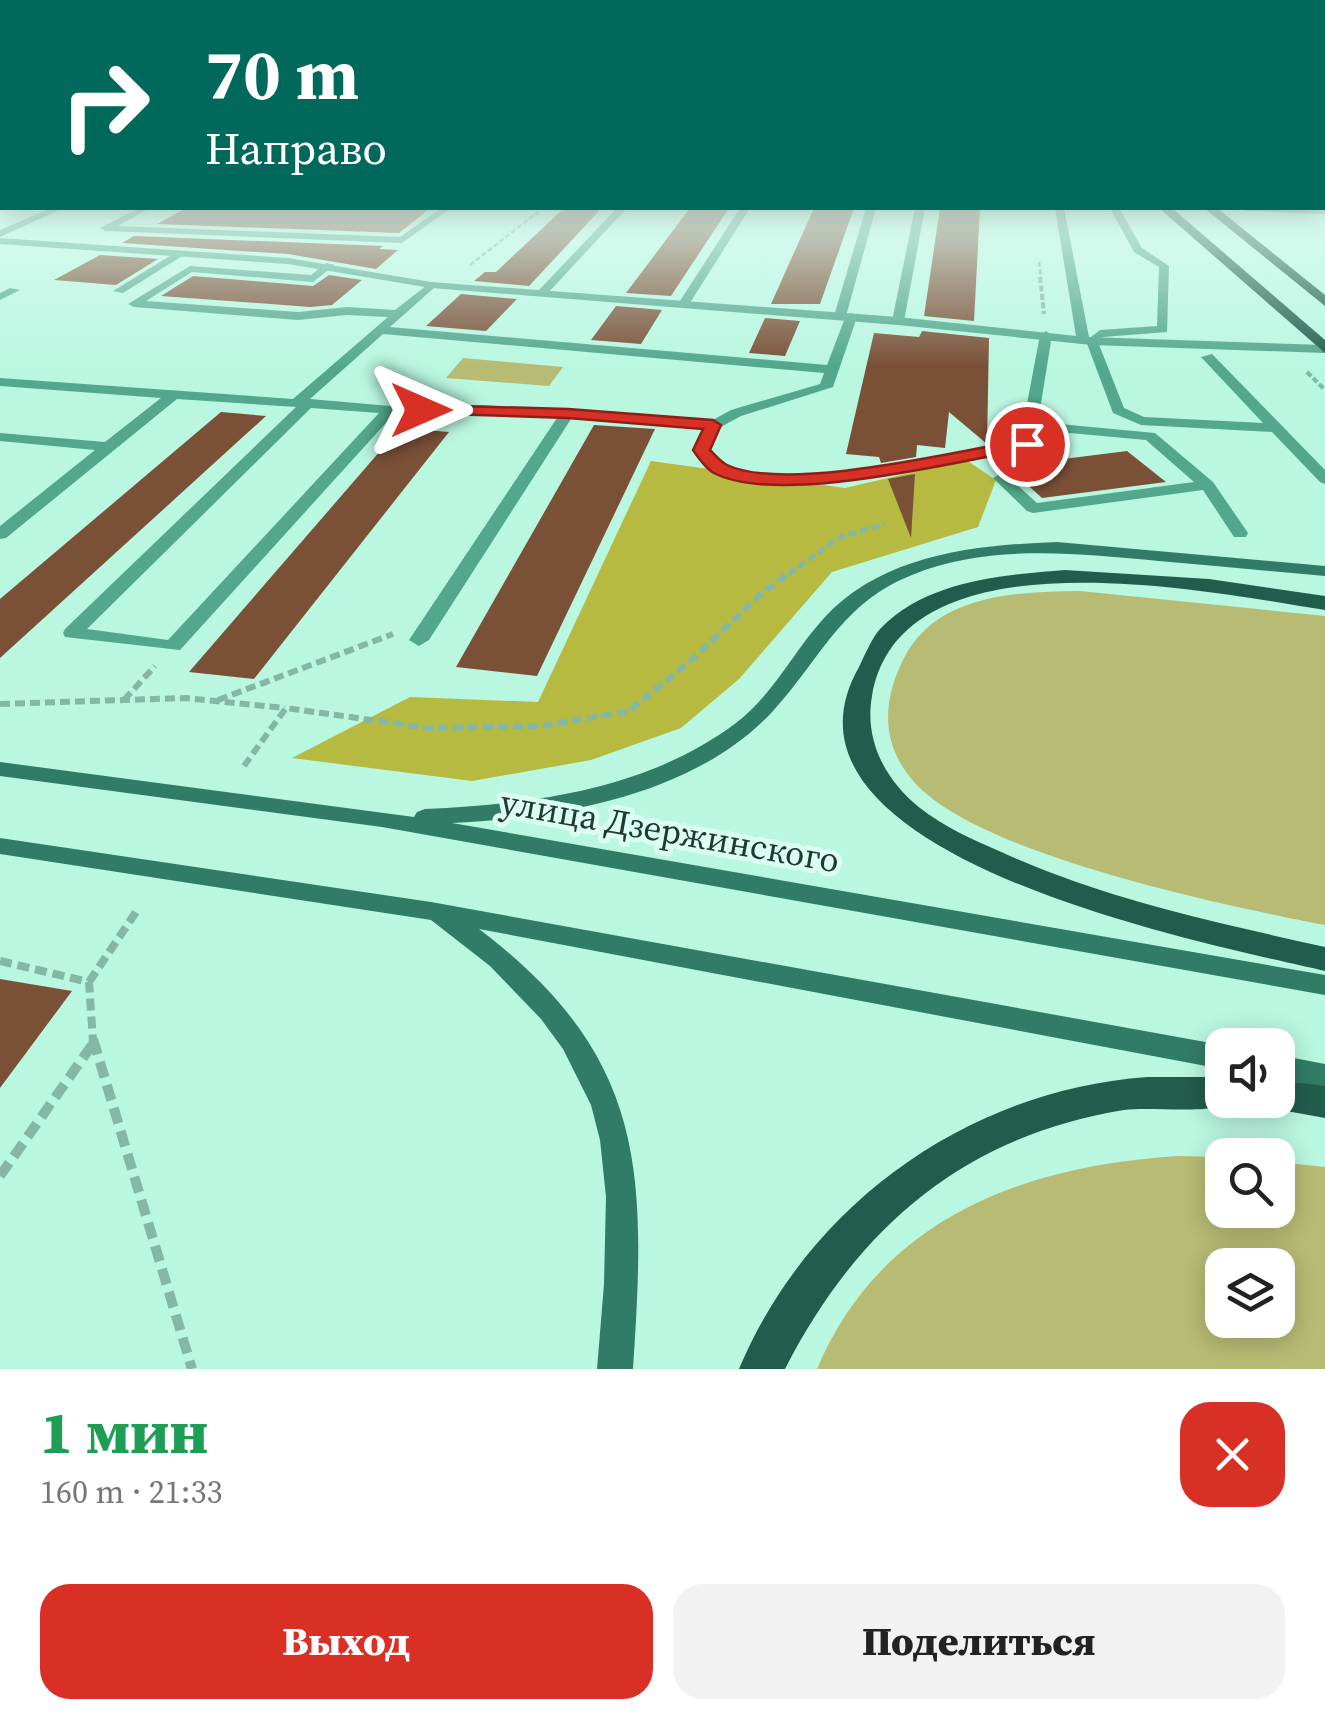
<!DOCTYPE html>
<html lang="ru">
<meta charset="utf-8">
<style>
:root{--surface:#fff;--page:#f2f2f2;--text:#222;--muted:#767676;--accent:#d93025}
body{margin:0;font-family:"Source Serif 4",serif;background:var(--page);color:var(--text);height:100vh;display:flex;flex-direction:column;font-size:38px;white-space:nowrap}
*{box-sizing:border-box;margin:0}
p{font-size:32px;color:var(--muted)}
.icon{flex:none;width:55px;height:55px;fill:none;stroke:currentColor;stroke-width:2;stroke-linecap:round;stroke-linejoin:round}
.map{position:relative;height:1369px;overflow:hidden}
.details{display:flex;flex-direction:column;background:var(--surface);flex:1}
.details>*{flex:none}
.guide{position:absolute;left:0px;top:0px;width:1325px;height:210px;box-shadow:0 5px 25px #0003;background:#00695c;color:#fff;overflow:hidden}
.fabs{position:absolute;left:1205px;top:1028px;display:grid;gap:20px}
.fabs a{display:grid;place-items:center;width:90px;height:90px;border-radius:20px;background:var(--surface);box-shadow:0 5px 25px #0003;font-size:50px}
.pin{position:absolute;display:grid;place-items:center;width:85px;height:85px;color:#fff;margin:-42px;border:5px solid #fff;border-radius:50%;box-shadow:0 2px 10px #0007}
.me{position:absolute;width:110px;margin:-55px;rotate:90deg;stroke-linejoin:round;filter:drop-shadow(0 0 8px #0008)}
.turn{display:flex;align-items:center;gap:35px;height:210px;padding:0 40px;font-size:45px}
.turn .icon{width:130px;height:130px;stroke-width:2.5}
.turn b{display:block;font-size:70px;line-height:85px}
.round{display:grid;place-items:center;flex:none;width:105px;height:105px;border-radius:30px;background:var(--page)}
.head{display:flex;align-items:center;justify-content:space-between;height:170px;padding:0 40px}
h1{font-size:60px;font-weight:800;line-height:75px;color:#1e9e55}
.primary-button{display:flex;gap:20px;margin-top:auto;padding:20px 40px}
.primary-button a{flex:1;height:115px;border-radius:30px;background:var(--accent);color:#fff;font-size:40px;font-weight:800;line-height:115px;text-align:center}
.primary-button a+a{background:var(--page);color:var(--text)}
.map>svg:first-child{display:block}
.green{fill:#b7bb74;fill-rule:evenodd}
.forest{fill:#b6ba41}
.building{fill:#7a5037}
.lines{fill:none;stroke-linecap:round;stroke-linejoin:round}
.path-far5{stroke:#85b7a6;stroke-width:2.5;stroke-dasharray:5 2.5;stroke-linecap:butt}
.path-far4{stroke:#85b7a6;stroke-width:4;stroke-dasharray:6 2.5;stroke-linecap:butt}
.path-far3{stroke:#85b7a6;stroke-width:5;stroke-dasharray:8 4;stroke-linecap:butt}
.path-far2{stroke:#85b7a6;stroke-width:6;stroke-dasharray:10 5;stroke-linecap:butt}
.path-far1{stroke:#85b7a6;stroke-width:8;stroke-dasharray:12 6;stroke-linecap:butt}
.path{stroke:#85b7a6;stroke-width:10;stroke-dasharray:16 8;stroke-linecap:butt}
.lane{fill:#53a78d;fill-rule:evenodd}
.street{fill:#53a78d;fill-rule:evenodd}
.secondary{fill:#317c67;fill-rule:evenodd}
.primary{fill:#215d4c;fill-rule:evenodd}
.route{fill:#d93025;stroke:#8d1f18;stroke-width:2.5}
.labels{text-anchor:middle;stroke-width:10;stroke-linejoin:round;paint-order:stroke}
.near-street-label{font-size:35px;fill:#203931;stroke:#dafef1}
</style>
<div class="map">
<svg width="1325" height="1369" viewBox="0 0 1325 1369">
<rect width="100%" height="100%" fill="#b9f7e1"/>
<!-- green -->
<g class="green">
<path d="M 463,358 L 563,367 L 549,386 L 446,378 Z"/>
<path d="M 1080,591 L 1325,616 L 1325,925 C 1226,906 979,855 914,782 C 880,743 882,700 905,656 C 939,593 1018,592 1080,591 Z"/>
<path d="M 1179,1156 L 1222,1157 L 1222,1210 L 1278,1210 L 1278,1162 L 1325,1167 L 1325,1369 L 817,1369 C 881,1217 1027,1165 1179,1156 ZM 1222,1265 L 1278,1265 L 1278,1320 L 1222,1320 Z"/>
</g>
<!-- forest -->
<path class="forest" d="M 966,460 L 996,480 L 978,527 L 832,572 L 739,679 L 681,728 L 591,760 L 472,781 L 292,758 L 410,697 L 538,702 L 651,461 L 845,488 Z"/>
<!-- building -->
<g class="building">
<path d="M 186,208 L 379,208 L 428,210 L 399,233 L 157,224 Z"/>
<path d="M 564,208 L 595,208 L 599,211 L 529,286 L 474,281 L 485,272 L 496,272 Z"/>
<path d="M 690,208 L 729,208 L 671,296 L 626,293 Z"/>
<path d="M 814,208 L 854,208 L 820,304 L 771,304 Z"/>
<path d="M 940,208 L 980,208 L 974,321 L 924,316 Z"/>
<path d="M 134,236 L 383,246 L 379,249 L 398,250 L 376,269 L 288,254 L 122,243 Z"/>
<path d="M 100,255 L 158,259 L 116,285 L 54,280 Z"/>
<path d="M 329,275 L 362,280 L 332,305 L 310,307 L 161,296 L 193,276 L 313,286 Z"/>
<path d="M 461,294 L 517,299 L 486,331 L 426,326 Z"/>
<path d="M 616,306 L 662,310 L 641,344 L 591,340 Z"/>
<path d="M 765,318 L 800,321 L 785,356 L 749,353 Z"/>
<path d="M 922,331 L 989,338 L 987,444 L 949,412 L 945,448 L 917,445 L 916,457 L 881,463 L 879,457 L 846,454 L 874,333 L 919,337 Z"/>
<path d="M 221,412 L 266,416 L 0,658 L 0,599 Z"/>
<path d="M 594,425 L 655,429 L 537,676 L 456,667 Z"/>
<path d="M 400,428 L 449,432 L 254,679 L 189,672 Z"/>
<path d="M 1127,451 L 1166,482 L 1042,498 L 1007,466 Z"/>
<path d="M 915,474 L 911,538 L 888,479 Z"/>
<path d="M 0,979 L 72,991 L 0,1088 Z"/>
</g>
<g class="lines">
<!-- path-far5 -->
<g class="path-far5">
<path d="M 1039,262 L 1041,280"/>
<path d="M 470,265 L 543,208"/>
</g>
<!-- path-far4 -->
<g class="path-far4">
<path d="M 1040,277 L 1044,314"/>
<path d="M 1307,372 L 1325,390"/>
</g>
<!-- path-far3 -->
<path class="path-far3" d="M 789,574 L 840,537 L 885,524"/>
<!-- path-far2 -->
<g class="path-far2">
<path d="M 124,700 L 155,666"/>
<path d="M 218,700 L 393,634"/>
<path d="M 0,704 L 186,698 L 285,708"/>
<path d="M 244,766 L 286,708 L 428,728 L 543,726 L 629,711 L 694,658 L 761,594 L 792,571"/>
</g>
<!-- path-far1 -->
<g class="path-far1">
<path d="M 0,961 L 89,982 L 93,1041"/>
<path d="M 89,982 L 138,909"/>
</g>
<!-- path -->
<g class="path">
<path d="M 93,1039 L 192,1369"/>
<path d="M 0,1176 L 92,1045"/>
</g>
<!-- lane -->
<g class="lane">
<path d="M 2,178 L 2,184 L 0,185 L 0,179 Z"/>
<path d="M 139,208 L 150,208 L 118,226 L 400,237 L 441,208 L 451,208 L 402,243 L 105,231 L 100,228 Z"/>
<path d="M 617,208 L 627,208 L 546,295 L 538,295 L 538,291 Z"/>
<path d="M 740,208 L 750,208 L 688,306 L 680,306 L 678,304 Z"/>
<path d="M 866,208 L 876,208 L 846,316 L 851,313 L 857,317 L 833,387 L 741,416 L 719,428 L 709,449 C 718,461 726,466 741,470 C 805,489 951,454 1020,441 L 1040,335 L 1046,331 L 1052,335 L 1038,422 L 1155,433 L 1213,482 L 1248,533 L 1246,537 L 1234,537 L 1203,490 L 1033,513 L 1027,511 L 993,478 L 1001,473 L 1006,475 L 1037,503 L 1194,482 L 1146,440 L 1037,430 L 1034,444 L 1027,448 C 948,463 788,506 715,472 C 706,467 700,458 694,450 L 704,429 L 571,419 L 429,640 L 419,646 L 409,640 L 557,418 L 483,413 L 394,414 L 180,650 L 65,637 L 63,633 L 65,629 L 296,407 L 177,399 L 6,538 L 0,539 L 0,526 L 95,450 L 0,441 L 0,433 L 105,442 L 161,398 L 0,386 L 0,378 L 293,399 L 388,317 L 347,315 L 298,320 L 134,307 L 128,304 L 190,266 L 311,275 L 326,263 L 335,265 L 313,282 L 192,272 L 146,301 L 298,312 L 347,307 L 395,310 L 431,282 L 435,283 L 435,287 L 390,327 L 827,365 L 845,318 L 840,320 L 834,316 ZM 383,334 L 824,373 L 820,384 L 731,410 L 711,421 L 483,405 L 390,406 L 310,399 ZM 311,408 L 379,413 L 168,640 L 87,629 Z"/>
<path d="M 915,208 L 925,208 L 904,321 L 898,325 L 892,321 Z"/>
<path d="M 1110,208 L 1119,208 L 1142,248 L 1169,266 L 1167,332 L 1103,337 L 1098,342 L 1124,408 L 1144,417 L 1263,423 L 1201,357 L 1212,354 L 1325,470 L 1325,484 L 1320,482 L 1272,432 L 1141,425 L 1113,413 L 1086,341 L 1100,330 L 1157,326 L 1159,267 L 1134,252 Z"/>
<path d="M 1241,208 L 1325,208 L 1325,214 L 1246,211 Z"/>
<path d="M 178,251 L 187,253 L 123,293 L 113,291 Z"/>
<path d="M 10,288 L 20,290 L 0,300 L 0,293 Z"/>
</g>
<!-- street -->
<g class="street">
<path d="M 51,208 L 63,208 L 0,237 L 0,230 Z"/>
<path d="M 1055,208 L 1064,208 L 1089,337 L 1325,345 L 1325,353 L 1092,345 L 898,325 L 431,288 L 288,264 L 0,244 L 0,238 L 288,258 L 431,282 L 898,317 L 1076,336 Z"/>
</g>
<!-- secondary -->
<g class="secondary">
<path d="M 1057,542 L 1325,566 L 1325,576 C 1270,571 1214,566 1159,561 C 1077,554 990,543 912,575 C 841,603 821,659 773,711 C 695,795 561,818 452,823 L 1325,975 L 1325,995 L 382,827 L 0,776 L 0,762 L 414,817 L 417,812 L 425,809 C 534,804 646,790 736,723 C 773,695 793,652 824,618 C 883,554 975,545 1057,542 Z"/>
<path d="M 0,838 L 431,902 L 1222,1045 L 1222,1069 L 479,929 C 648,1057 646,1173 633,1369 L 597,1369 L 604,1284 L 606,1197 L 600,1140 L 591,1105 L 563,1049 L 541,1019 L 490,966 L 431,920 L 0,854 Z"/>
<path d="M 1278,1055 L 1325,1064 L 1325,1088 L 1278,1079 Z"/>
</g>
<!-- primary -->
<g class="primary">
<path d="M 1159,208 L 1172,208 L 1325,340 L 1325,353 Z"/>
<path d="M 1204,208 L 1217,208 L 1325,295 L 1325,306 Z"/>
<path d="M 1065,570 L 1209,579 L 1325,596 L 1325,610 C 1210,592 901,527 872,696 C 864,741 886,781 920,808 C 944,827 972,839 999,851 C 1103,899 1214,922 1325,947 L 1325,971 C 1214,945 751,857 859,667 C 865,655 872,637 881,628 C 928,580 1003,575 1065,570 Z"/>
<path d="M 1147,1077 L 1222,1077 L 1222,1100 L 1236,1100 C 1216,1116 1153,1106 1124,1110 C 964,1136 857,1228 785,1369 L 739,1369 C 808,1204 969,1090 1147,1077 Z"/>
<path d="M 1278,1080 L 1325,1086 L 1325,1118 L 1265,1107 L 1262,1100 L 1278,1100 Z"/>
</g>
</g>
<!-- sky -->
<linearGradient id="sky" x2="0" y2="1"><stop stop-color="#a79dd1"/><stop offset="0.48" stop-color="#e0fbf2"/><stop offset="1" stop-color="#e0fbf2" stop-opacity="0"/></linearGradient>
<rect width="1325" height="367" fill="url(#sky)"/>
<!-- route -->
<path class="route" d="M 421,405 L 568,409 L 713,420 L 721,425 L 710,450 C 715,455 721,462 727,465 C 786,493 959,451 1027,439 L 1035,444 L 1027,449 C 955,462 777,506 714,473 C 706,469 698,457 693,450 L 703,429 L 568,418 L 416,413 L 416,407 Z"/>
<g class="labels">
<!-- near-street labels -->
<g class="near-street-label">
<text transform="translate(670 831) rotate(10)" y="12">улица Дзержинского</text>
</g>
</g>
</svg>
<div class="fabs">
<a><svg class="icon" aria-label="sound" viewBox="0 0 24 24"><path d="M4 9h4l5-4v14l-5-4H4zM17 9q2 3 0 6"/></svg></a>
<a><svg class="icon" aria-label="search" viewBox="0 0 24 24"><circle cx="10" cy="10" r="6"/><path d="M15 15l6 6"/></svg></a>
<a><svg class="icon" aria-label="layers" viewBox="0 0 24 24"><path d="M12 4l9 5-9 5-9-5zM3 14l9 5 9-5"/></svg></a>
</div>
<div class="pin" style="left:1027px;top:444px;background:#d93025"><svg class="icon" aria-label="arrive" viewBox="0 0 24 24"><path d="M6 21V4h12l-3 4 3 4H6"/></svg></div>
<svg class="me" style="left:421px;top:410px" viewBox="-20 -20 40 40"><path d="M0-17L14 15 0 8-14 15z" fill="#d93025" stroke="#fff" stroke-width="4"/></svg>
<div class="guide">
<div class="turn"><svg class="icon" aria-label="right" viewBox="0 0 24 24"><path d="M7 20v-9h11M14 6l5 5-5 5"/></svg><div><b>70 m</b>Направо</div></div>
</div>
</div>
<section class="details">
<div class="head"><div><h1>1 мин</h1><p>160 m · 21:33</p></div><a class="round" style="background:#d93025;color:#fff"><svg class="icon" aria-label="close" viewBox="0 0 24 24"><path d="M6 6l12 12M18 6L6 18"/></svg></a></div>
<div class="primary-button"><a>Выход</a><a>Поделиться</a></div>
</section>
